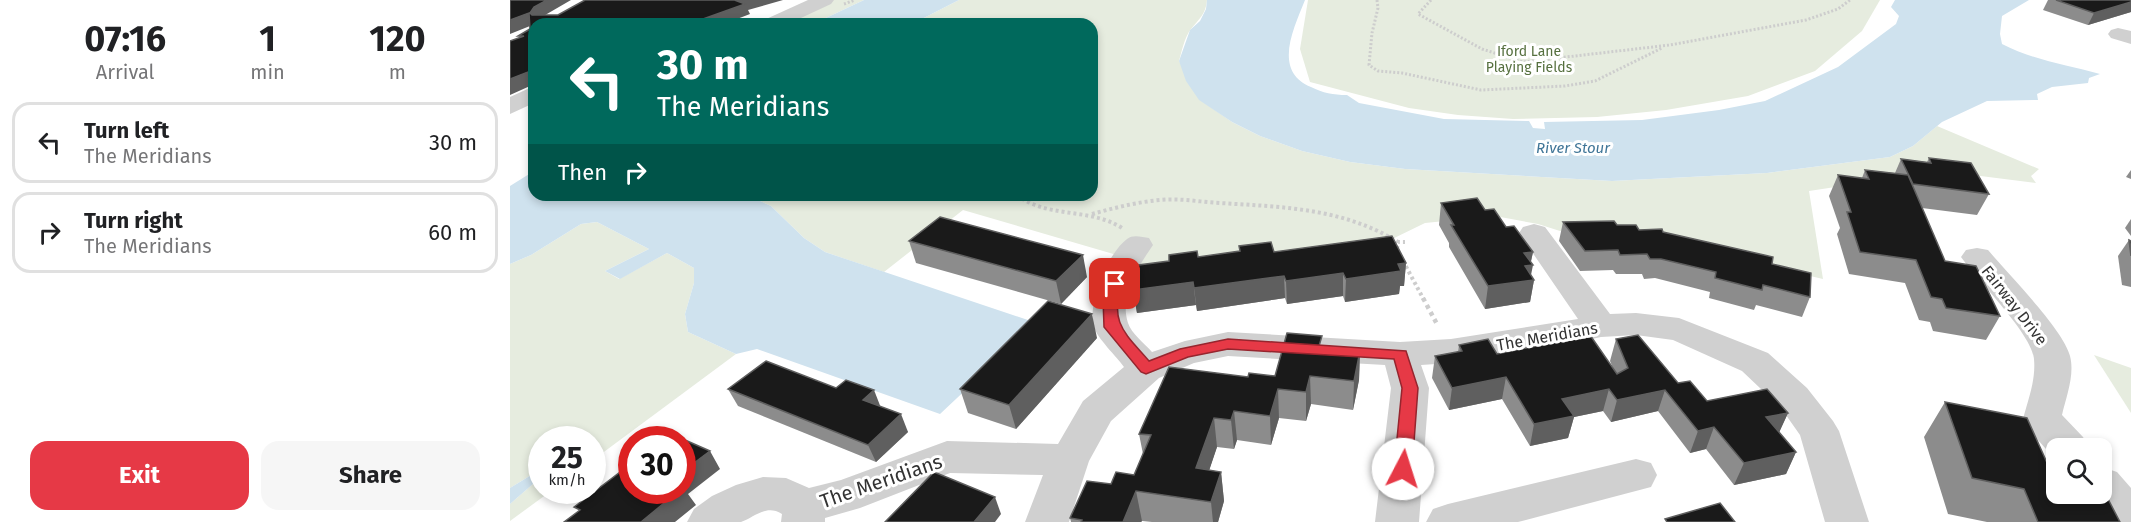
<!DOCTYPE html>
<style>
:root{--surface:#fff;--page:#f6f6f6;--text:#202124;--muted:#757577;--line:#e0e0e0;--accent:#e63946}
body{margin:0;font-family:"Fira Sans",sans-serif;background:var(--page);color:var(--text);height:100vh;display:flex;flex-direction:column;font-size:22px;white-space:nowrap}
*{box-sizing:border-box;margin:0}
p{font-size:20px;color:var(--muted)}
.icon{flex:none;width:33px;height:33px;fill:none;stroke:currentColor;stroke-width:2;stroke-linecap:round;stroke-linejoin:round}
.map{position:relative;flex:1;overflow:hidden}
.sheet{display:flex;flex-direction:column;background:var(--surface);width:510px}
.sheet>*{flex:none}
.banner{position:absolute;left:18px;top:18px;width:570px;height:183px;border-radius:18px;box-shadow:0 3px 9px #0003;background:#00695c;color:#fff;overflow:hidden}
.tools{position:absolute;left:1536px;top:438px;display:grid;gap:12px}
.tools a{display:grid;place-items:center;width:66px;height:66px;border-radius:12px;background:var(--surface);box-shadow:0 3px 9px #0003;font-size:30px}
.speed{position:absolute;left:18px;top:426px;display:flex;gap:12px;font-size:30px;font-weight:700;text-align:center}
.speed>*{display:grid;place-content:center;width:78px;height:78px;border-radius:50%;background:var(--surface);box-shadow:0 3px 9px #0003;line-height:1}
.speed small{font-size:15px;font-weight:400}
.speed .limit{border:9px solid #d22;background:#fff;color:#111}
.pin{position:absolute;display:grid;place-items:center;width:51px;height:51px;color:#fff;margin:-26px;border-radius:12px;box-shadow:0 3px 9px #0006}
.me{position:absolute;width:66px;margin:-33px;rotate:5deg;stroke-linejoin:round;filter:drop-shadow(0 0 4px #0008)}
.turn{display:flex;align-items:center;gap:21px;height:126px;padding:0 30px;font-size:27px}
.turn .icon{width:78px;height:78px;stroke-width:2.5}
.turn b{display:block;font-size:42px;line-height:51px}
.then{display:flex;align-items:center;height:57px;padding:0 30px;background:#0003;gap:12px;font-size:22px}
.eta{display:flex;justify-content:space-evenly;align-items:center;height:102px;text-align:center}
.eta b{font-size:36px;font-weight:700;line-height:42px}
.primary-button{display:flex;gap:12px;margin-top:auto;padding:12px 30px}
.primary-button a{flex:1;height:69px;border-radius:18px;background:var(--accent);color:#fff;font-size:24px;font-weight:700;line-height:69px;text-align:center}
.primary-button a+a{background:var(--page);color:var(--text)}
ul{padding:0;list-style:none}
li{display:flex;align-items:center;gap:18px;height:81px;margin:0 12px 9px;padding:0 18px;border:3px solid var(--line);border-radius:18px}
li div{flex:1}
li b{display:block;font-size:22px}
li em{font-style:normal}
main{display:flex;flex:1;min-height:0}
.map>svg:first-child{display:block}
.green{fill:#e6ecdf}
.water{fill:#cfe2ee}
.lines{fill:none;stroke-linecap:round;stroke-linejoin:round}
.path-far2{stroke:#cdcdcd;stroke-width:3;stroke-dasharray:2 2;stroke-linecap:butt}
.path-far1{stroke:#cdcdcd;stroke-width:4;stroke-dasharray:3 3;stroke-linecap:butt}
.path{stroke:#cdcdcd;stroke-width:4.5;stroke-dasharray:4 4;stroke-linecap:butt}
.minor{fill:#d0d0d0;fill-rule:evenodd}
.wall{fill:#8c8c8c}
.shaded-wall{fill:#5f5f5f}
.building{fill:#1a1a1a;stroke:#5f5f5f;stroke-width:1.5}
.route{fill:#e63946;stroke:#96252e;stroke-width:1.5}
.labels{text-anchor:middle;stroke-width:6;stroke-linejoin:round;paint-order:stroke}
.far-park-label{font-size:14px;fill:#56703f;stroke:#fff}
.far-water-label{font-size:15px;font-style:italic;fill:#3f7597;stroke:#fff}
.street-label{font-size:16px;fill:#333;stroke:#fff}
.near-street-label{font-size:20px;fill:#333;stroke:#fff}
</style>
<main>
<section class="sheet">
<div class="eta">
<div><b>07:16</b><p>Arrival</p></div>
<div><b>1</b><p>min</p></div>
<div><b>120</b><p>m</p></div>
</div>
<ul>
<li><svg class="icon" aria-label="left" viewBox="0 0 24 24"><path d="M17 20v-9H6M10 6l-5 5 5 5"/></svg><div><b>Turn left</b><p>The Meridians</p></div><em>30 m</em></li>
<li><svg class="icon" aria-label="right" viewBox="0 0 24 24"><path d="M7 20v-9h11M14 6l5 5-5 5"/></svg><div><b>Turn right</b><p>The Meridians</p></div><em>60 m</em></li>
</ul>
<div class="primary-button"><a>Exit</a><a>Share</a></div>
</section>
<div class="map">
<svg width="1621" height="522" viewBox="0 0 1621 522">
<rect width="100%" height="100%" fill="#fff"/>
<!-- green -->
<g class="green">
<path d="M 314,0 L 354,0 L 303,24 L 261,24 Z"/>
<path d="M 449,0 L 697,0 C 696,14 689,19 681,29 C 674,38 672,51 669,61 L 689,99 L 722,122 L 750,136 L 792,151 L 840,162 L 895,169 L 1102,181 L 1257,173 L 1380,157 L 1403,146 L 1427,126 L 1529,169 L 1521,176 L 1526,183 L 1431,171 L 1299,191 L 1313,279 L 1162,244 L 1050,231 L 1028,224 L 985,216 L 915,223 L 876,242 L 639,273 L 617,258 L 453,210 L 374,272 L 315,252 L 294,238 L 261,206 L 237,195 L 582,195 L 582,24 L 402,24 Z"/>
<path d="M 798,0 L 1370,0 L 1352,31 L 1305,71 L 1238,96 L 1156,110 L 1087,117 L 1003,119 L 948,115 L 899,108 L 800,82 L 790,49 Z"/>
<path d="M 87,222 L 139,249 L 95,271 L 109,279 L 157,253 L 184,268 L 184,283 L 175,314 L 178,332 L 226,354 L 83,460 L 82,440 L 77,439 L 79,437 L 75,439 L 32,440 L 31,469 L 0,488 L 0,264 L 21,255 L 71,224 Z"/>
<path d="M 1584,355 L 1621,368 L 1621,413 Z"/>
<path d="M 31,477 L 32,490 L 41,491 L 0,521 L 0,504 Z"/>
</g>
<!-- water -->
<g class="water">
<path d="M 354,0 L 449,0 L 402,24 L 303,24 Z"/>
<path d="M 697,0 L 795,0 C 784,28 762,71 801,87 C 813,93 823,95 837,95 L 849,103 L 934,119 L 1019,121 L 1023,128 L 1035,129 L 1034,122 L 1132,120 L 1209,110 L 1255,101 L 1328,67 L 1386,24 L 1389,16 L 1381,7 L 1385,0 L 1519,0 L 1492,16 L 1490,34 L 1492,44 C 1523,60 1557,65 1590,74 L 1579,78 L 1578,83 L 1542,87 L 1527,94 L 1528,100 L 1477,101 L 1432,122 L 1403,146 L 1380,157 L 1257,173 L 1102,181 L 895,169 L 840,162 L 792,151 L 750,136 L 722,122 L 689,100 L 676,81 L 669,61 L 680,30 L 690,21 L 696,9 Z"/>
<path d="M 24,171 L 24,195 L 237,195 L 261,206 L 294,238 L 315,252 L 527,323 L 430,414 L 247,349 L 226,354 L 178,332 L 175,314 L 184,283 L 184,268 L 157,253 L 110,279 L 95,271 L 139,249 L 87,222 L 71,224 L 21,255 L 0,264 L 0,186 Z"/>
<path d="M 31,469 L 31,477 L 0,504 L 0,488 Z"/>
</g>
<g class="lines">
<!-- path-far2 -->
<g class="path-far2">
<path d="M 867,0 L 868,8 L 862,33 L 859,65 L 868,71 L 892,73 L 971,90 L 1055,86 L 1085,81 L 1152,48"/>
<path d="M 921,0 L 908,14 L 972,49 L 1013,62 L 1160,45 L 1296,20 L 1328,9 L 1340,0"/>
<path d="M 334,4 L 345,0"/>
</g>
<!-- path-far1 -->
<g class="path-far1">
<path d="M 507,195 C 538,219 579,207 612,228"/>
<path d="M 582,214 C 604,208 627,202 650,200 C 670,198 690,202 710,203 C 773,207 833,208 888,242"/>
<path d="M 887,249 L 888,242 L 895,242"/>
<path d="M 893,261 L 914,300"/>
</g>
<!-- path -->
<path class="path" d="M 913,298 L 928,326"/>
<!-- minor -->
<g class="minor">
<path d="M 298,0 L 324,0 L 321,4 L 278,24 L 251,24 L 254,20 Z"/>
<path d="M 1608,28 L 1621,31 L 1621,44 L 1601,38 L 1598,34 L 1601,30 Z"/>
<path d="M 24,86 L 24,103 L 0,114 L 0,97 Z"/>
<path d="M 1024,224 L 1035,227 L 1100,314 L 1126,313 L 1169,318 L 1258,353 L 1297,388 L 1323,421 L 1329,431 L 1359,522 L 1315,522 L 1290,435 L 1271,408 L 1232,371 L 1163,340 L 1126,335 L 1091,337 L 1031,350 L 941,363 L 911,365 L 919,388 L 909,522 L 865,522 L 881,388 L 875,365 L 718,356 L 684,363 L 649,378 L 601,421 L 579,461 L 559,522 L 515,522 L 533,475 L 440,473 L 350,508 L 315,518 L 315,522 L 271,522 L 272,514 C 256,504 245,517 231,522 C 219,522 191,522 177,522 L 184,509 L 202,496 L 226,485 L 253,477 L 276,478 L 299,488 L 331,480 L 437,441 L 548,444 L 573,401 L 614,367 C 607,357 587,338 584,327 C 577,303 598,253 617,239 C 623,234 632,237 639,238 L 643,245 C 628,267 609,295 618,323 C 621,333 635,344 642,352 L 675,341 L 718,332 L 890,342 L 941,339 L 1068,319 L 1009,233 L 1013,227 Z"/>
<path d="M 1467,248 L 1478,250 C 1498,274 1553,329 1560,356 C 1565,375 1556,397 1552,415 L 1573,437 L 1579,448 L 1546,448 L 1546,459 L 1545,459 L 1518,429 L 1513,419 C 1518,400 1526,380 1524,359 C 1522,334 1468,281 1451,257 L 1456,250 Z"/>
<path d="M 1126,459 L 1141,463 L 1147,475 L 1141,487 L 1008,522 L 916,522 L 923,509 L 938,504 Z"/>
<path d="M 1592,467 L 1607,472 L 1621,488 L 1621,522 L 1598,522 L 1577,496 L 1576,494 L 1592,494 Z"/>
</g>
</g>
<!-- wall -->
<g class="wall">
<path d="M 1538,0 L 1621,0 L 1621,12 L 1578,25 L 1533,10 Z"/>
<path d="M 1419,158 L 1479,194 L 1467,215 L 1412,208 L 1435,261 L 1490,316 L 1476,340 L 1423,331 L 1420,322 L 1409,320 L 1395,283 L 1339,274 L 1327,234 L 1330,228 L 1319,196 L 1328,175 L 1352,178 L 1355,170 L 1385,173 L 1391,159 L 1417,162 Z"/>
<path d="M 1621,170 L 1621,179 L 1616,177 Z"/>
<path d="M 931,203 L 975,210 L 1023,252 L 1021,262 L 1021,275 L 1024,280 L 1020,302 L 975,309 L 939,247 L 939,243 L 929,225 Z"/>
<path d="M 1621,219 L 1621,236 L 1615,228 Z"/>
<path d="M 1053,222 L 1107,225 L 1129,230 L 1153,232 L 1262,264 L 1300,297 L 1292,317 L 1246,305 L 1244,310 L 1199,298 L 1200,292 L 1145,278 L 1134,279 L 1132,274 L 1106,274 L 1103,270 L 1070,271 L 1049,241 Z"/>
<path d="M 1619,240 L 1621,256 L 1621,287 L 1612,285 L 1608,256 Z"/>
<path d="M 399,241 L 577,277 L 551,304 L 406,263 Z"/>
<path d="M 729,246 L 764,252 L 896,263 L 894,286 L 890,286 L 889,294 L 835,302 L 833,296 L 777,304 L 775,298 L 687,311 L 686,305 L 627,313 L 623,290 L 688,257 L 729,252 Z"/>
<path d="M 587,338 L 506,429 L 458,413 L 450,389 Z"/>
<path d="M 1106,339 L 1168,383 L 1197,401 L 1278,413 L 1269,432 L 1286,452 L 1276,474 L 1224,485 L 1196,449 L 1180,453 L 1148,411 L 1101,422 L 1093,411 L 1064,417 L 1058,438 L 1020,446 L 992,399 L 939,410 L 922,378 L 925,356 L 948,352 L 949,345 L 987,354 L 1103,368 L 1100,361 Z"/>
<path d="M 812,346 L 850,351 L 849,380 L 843,410 L 801,404 L 796,421 L 769,418 L 761,445 L 727,440 L 724,449 L 707,447 L 699,470 L 711,472 L 714,501 L 708,522 L 642,522 L 632,521 L 631,522 L 561,522 L 560,518 L 601,484 L 624,475 L 633,454 L 629,434 L 738,377 L 765,376 Z"/>
<path d="M 218,389 L 371,407 L 398,432 L 366,462 L 228,406 Z"/>
<path d="M 1435,402 L 1546,494 L 1610,522 L 1477,522 L 1438,514 L 1414,437 Z"/>
</g>
<!-- shaded-wall -->
<g class="shaded-wall">
<path d="M 37,0 L 61,0 L 30,18 L 26,24 L 20,13 L 24,7 Z"/>
<path d="M 232,0 L 273,0 L 238,10 L 240,14 L 214,24 L 190,24 L 193,19 L 227,1 Z"/>
<path d="M 1621,2 L 1621,12 L 1578,25 L 1584,13 Z"/>
<path d="M 19,13 L 25,24 L 0,34 L 0,20 Z"/>
<path d="M 18,72 L 24,81 L 24,92 L 20,86 L 0,95 L 0,79 Z"/>
<path d="M 1023,252 L 1020,265 L 1023,265 L 1020,280 L 1024,280 L 1020,302 L 975,309 L 978,286 L 1014,253 Z"/>
<path d="M 573,255 L 577,277 L 551,304 L 546,281 Z"/>
<path d="M 896,263 L 894,286 L 890,286 L 889,294 L 835,302 L 836,279 L 888,264 Z"/>
<path d="M 833,273 L 833,296 L 777,304 L 776,281 Z"/>
<path d="M 774,276 L 775,298 L 687,311 L 684,288 Z"/>
<path d="M 683,282 L 686,305 L 627,313 L 623,290 Z"/>
<path d="M 582,314 L 587,338 L 506,429 L 499,405 Z"/>
<path d="M 850,351 L 849,380 L 843,410 L 844,381 Z"/>
<path d="M 800,376 L 801,404 L 796,421 L 796,392 Z"/>
<path d="M 996,377 L 992,399 L 939,410 L 942,388 Z"/>
<path d="M 768,389 L 769,418 L 761,445 L 760,416 Z"/>
<path d="M 1099,389 L 1093,411 L 1064,417 L 1058,438 L 1020,446 L 1024,424 L 1052,399 Z"/>
<path d="M 364,390 L 371,408 L 353,400 Z"/>
<path d="M 1155,390 L 1148,411 L 1101,422 L 1107,400 Z"/>
<path d="M 724,411 L 727,440 L 724,449 L 721,420 Z"/>
<path d="M 1278,413 L 1268,435 L 1256,417 Z"/>
<path d="M 391,414 L 398,432 L 366,462 L 358,445 Z"/>
<path d="M 704,418 L 707,447 L 690,498 L 686,468 Z"/>
<path d="M 1204,427 L 1196,449 L 1180,453 L 1188,431 Z"/>
<path d="M 200,451 L 210,469 L 178,494 L 186,505 L 165,522 L 131,522 L 167,490 L 172,490 L 172,472 Z"/>
<path d="M 1286,452 L 1276,474 L 1224,485 L 1234,463 Z"/>
<path d="M 711,472 L 714,501 L 708,522 L 703,522 L 701,502 Z"/>
<path d="M 626,491 L 632,521 L 631,522 L 613,522 Z"/>
<path d="M 485,497 L 491,514 L 485,522 L 464,522 Z"/>
</g>
<!-- building -->
<g class="building">
<path d="M 0,0 L 37,0 L 24,7 L 20,13 L 22,15 L 48,15 L 75,0 L 232,0 L 227,1 L 235,4 L 193,19 L 199,20 L 190,24 L 24,24 L 24,81 L 19,84 L 18,72 L 0,79 L 0,41 L 14,36 L 8,36 L 20,29 L 19,13 L 0,20 Z"/>
<path d="M 1546,0 L 1621,0 L 1621,2 L 1584,13 Z"/>
<path d="M 1419,158 L 1461,163 L 1479,194 L 1403,184 L 1391,159 L 1421,163 Z"/>
<path d="M 1355,170 L 1398,175 L 1435,261 L 1466,266 L 1490,316 L 1436,308 L 1432,299 L 1421,297 L 1406,260 L 1350,252 L 1337,212 L 1341,212 L 1328,175 L 1359,179 Z"/>
<path d="M 967,198 L 975,210 L 984,209 L 996,227 L 1004,226 L 1023,252 L 1014,253 L 1023,265 L 1015,266 L 1024,280 L 978,286 L 941,225 L 944,225 L 931,203 Z"/>
<path d="M 430,217 L 573,255 L 546,281 L 399,241 Z"/>
<path d="M 1104,221 L 1107,225 L 1126,225 L 1129,230 L 1152,229 L 1153,232 L 1263,257 L 1262,264 L 1301,273 L 1300,297 L 1253,285 L 1252,290 L 1205,278 L 1206,272 L 1151,259 L 1140,259 L 1137,254 L 1110,255 L 1108,250 L 1075,251 L 1053,222 Z"/>
<path d="M 882,236 L 896,263 L 888,264 L 891,271 L 836,279 L 833,273 L 776,281 L 774,276 L 684,288 L 683,282 L 623,290 L 621,266 L 659,261 L 659,255 L 687,251 L 688,257 L 730,251 L 729,246 L 761,242 L 764,252 Z"/>
<path d="M 1619,240 L 1621,241 L 1621,256 Z"/>
<path d="M 538,301 L 582,314 L 499,405 L 450,389 Z"/>
<path d="M 777,333 L 812,336 L 809,346 L 850,351 L 844,381 L 800,376 L 796,392 L 768,389 L 760,416 L 724,411 L 721,420 L 704,418 L 686,468 L 711,472 L 701,502 L 626,491 L 613,522 L 571,522 L 572,520 L 560,518 L 577,481 L 601,484 L 606,472 L 624,475 L 641,435 L 629,434 L 659,367 L 738,377 L 739,373 L 765,376 Z"/>
<path d="M 1080,335 L 1107,374 L 1118,368 L 1106,339 L 1128,335 L 1168,383 L 1180,381 L 1197,401 L 1257,389 L 1278,413 L 1256,417 L 1286,452 L 1234,463 L 1204,427 L 1188,431 L 1155,390 L 1107,400 L 1099,389 L 1052,399 L 1064,416 L 1024,424 L 996,377 L 942,388 L 925,356 L 952,351 L 949,345 L 978,339 L 987,354 Z"/>
<path d="M 256,361 L 326,388 L 336,380 L 364,390 L 353,400 L 391,414 L 358,445 L 218,389 Z"/>
<path d="M 1435,402 L 1517,418 L 1546,483 L 1546,494 L 1572,494 L 1598,499 L 1610,522 L 1528,522 L 1514,489 L 1462,478 Z"/>
<path d="M 159,433 L 200,451 L 172,472 L 172,440 L 151,440 Z"/>
<path d="M 122,463 L 122,490 L 170,490 L 131,522 L 54,522 L 70,510 L 64,507 Z"/>
<path d="M 424,472 L 485,497 L 464,522 L 375,522 Z"/>
<path d="M 1210,503 L 1225,522 L 1157,522 L 1155,519 Z"/>
</g>
<!-- route -->
<path class="route" d="M 605,280 L 612,284 C 599,323 615,333 639,361 L 670,349 L 718,339 L 896,351 L 908,388 L 902,469 L 900,474 L 893,476 L 887,474 L 884,469 L 892,388 L 884,359 L 718,349 L 678,357 L 636,374 L 631,372 L 594,327 L 593,298 L 598,284 Z"/>
<g class="labels">
<!-- far-park labels -->
<g class="far-park-label">
<text x="1019" y="56">Iford Lane<tspan x="1019" dy="16">Playing Fields</tspan></text>
</g>
<!-- far-water labels -->
<g class="far-water-label">
<text x="1063" y="153">River Stour</text>
</g>
<!-- street labels -->
<g class="street-label">
<text transform="translate(1505 305) rotate(52)" y="6">Fairway Drive</text>
<text transform="translate(1037 336) rotate(-10)" y="6">The Meridians</text>
</g>
<!-- near-street labels -->
<g class="near-street-label">
<text transform="translate(371 481) rotate(-19)" y="7">The Meridians</text>
</g>
</g>
</svg>
<div class="tools">
<a><svg class="icon" aria-label="search" viewBox="0 0 24 24"><circle cx="10" cy="10" r="6"/><path d="M15 15l6 6"/></svg></a>
</div>
<div class="speed"><div>25<small>km/h</small></div><div class="limit">30</div></div>
<div class="pin" style="left:605px;top:284px;background:#d93025"><svg class="icon" aria-label="arrive" viewBox="0 0 24 24"><path d="M6 21V4h12l-3 4 3 4H6"/></svg></div>
<svg class="me" style="left:893px;top:469px" viewBox="-20 -20 40 40"><circle r="19" fill="#fff"/><path d="M0-13L10 11 0 6-10 11z" fill="#e63946"/></svg>
<div class="banner">
<div class="turn"><svg class="icon" aria-label="left" viewBox="0 0 24 24"><path d="M17 20v-9H6M10 6l-5 5 5 5"/></svg><div><b>30 m</b>The Meridians</div></div>
<div class="then">Then<svg class="icon" aria-label="right" viewBox="0 0 24 24"><path d="M7 20v-9h11M14 6l5 5-5 5"/></svg></div>
</div>
</div>
</main>
